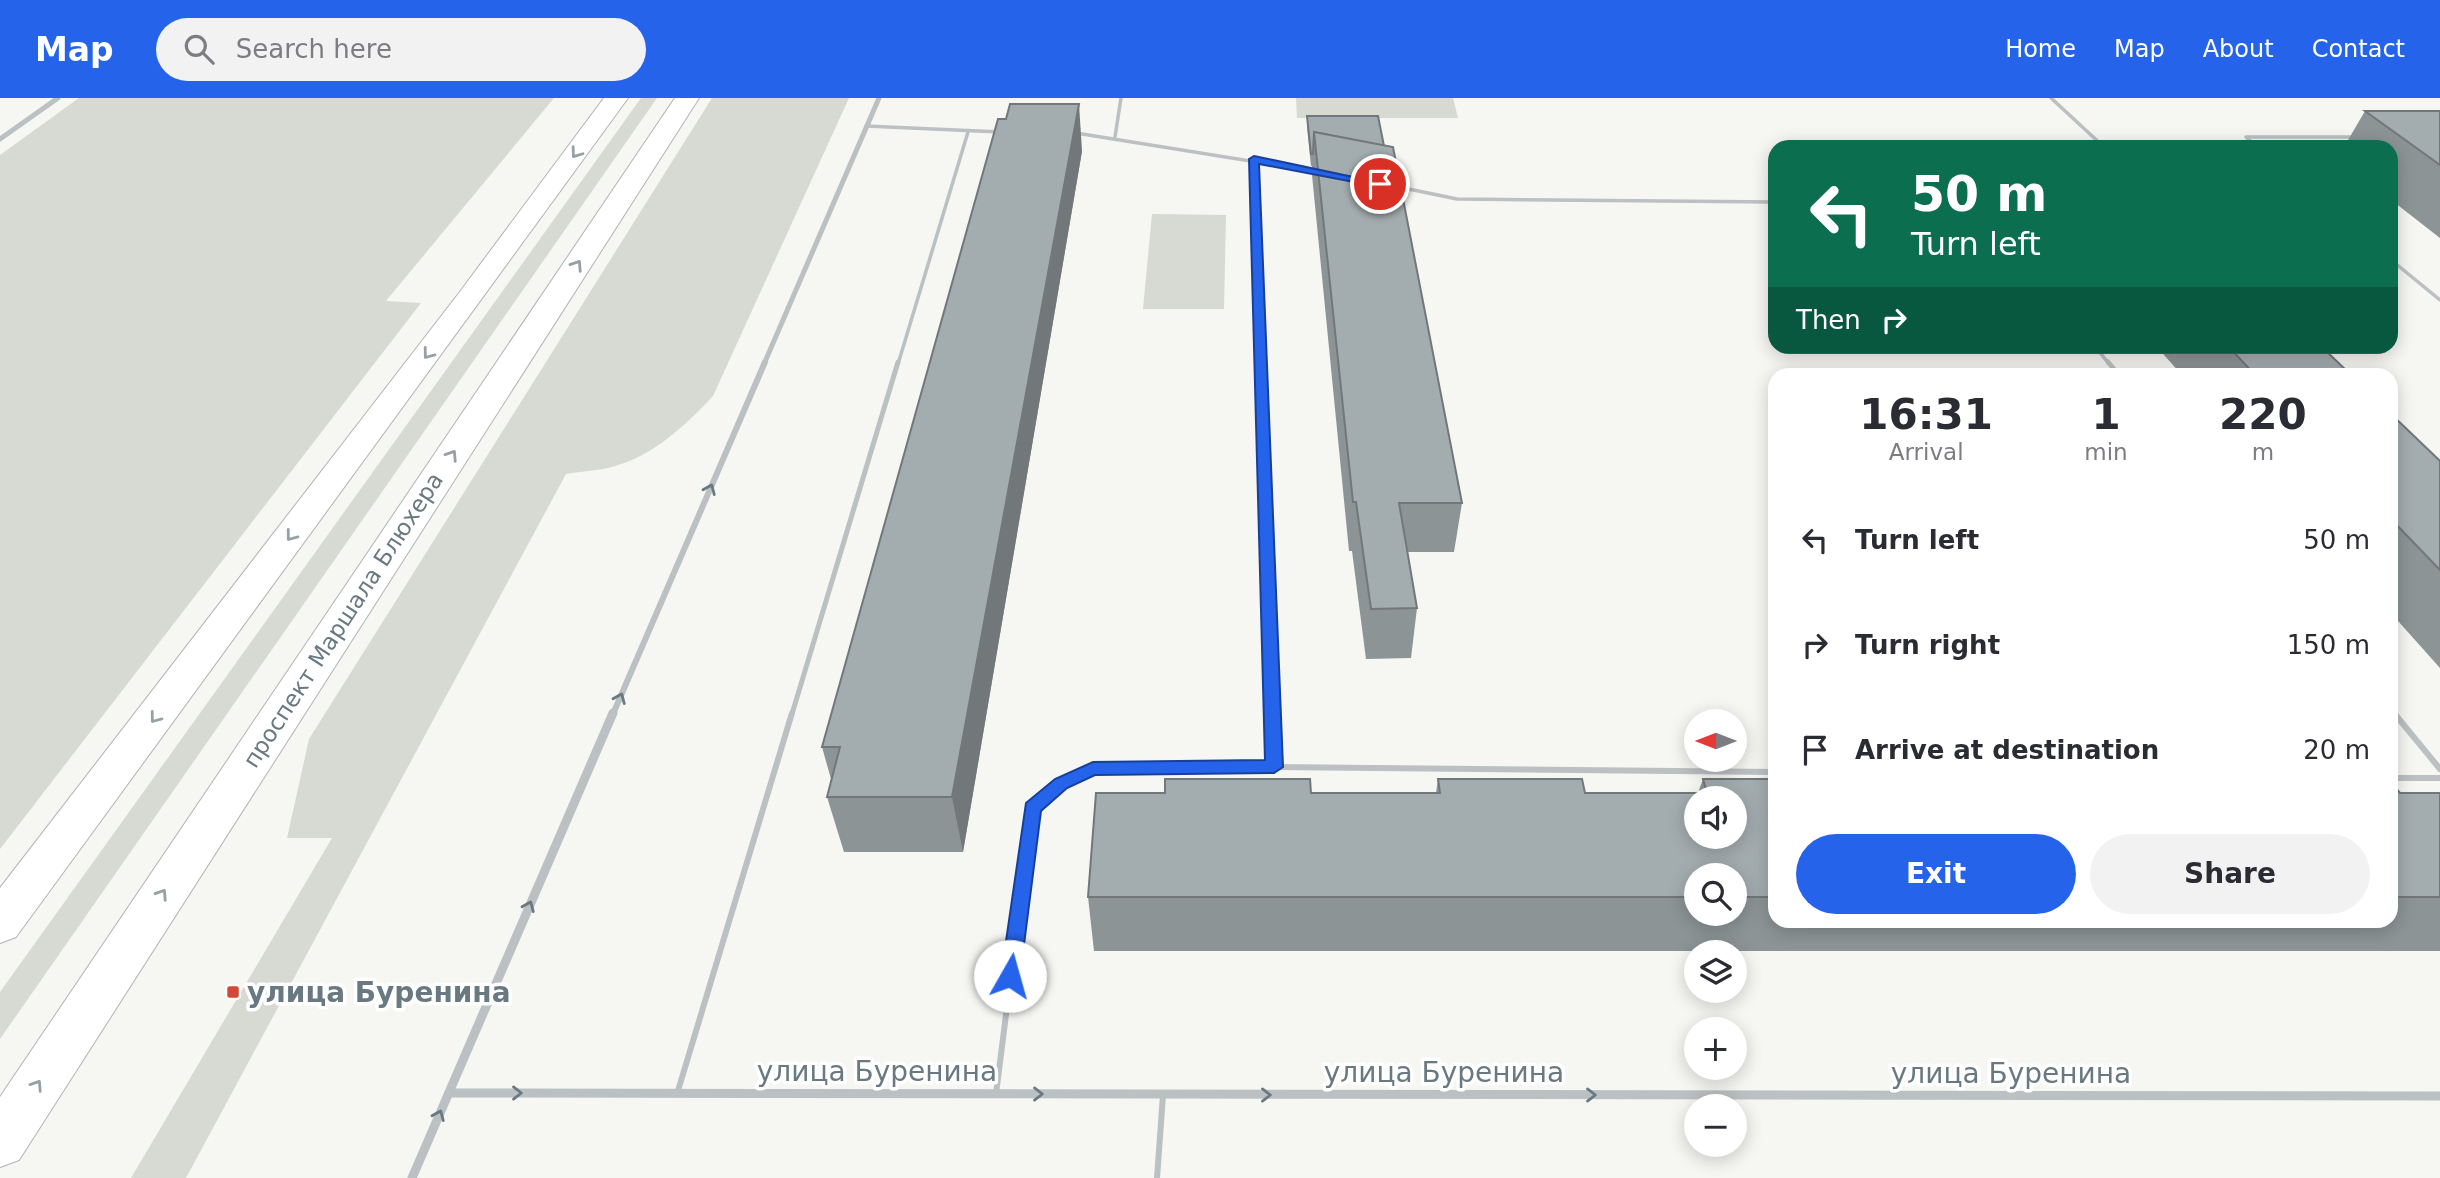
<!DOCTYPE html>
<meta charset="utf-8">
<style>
:root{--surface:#fff;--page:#f2f2f3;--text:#2b2b33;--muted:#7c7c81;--accent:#2563eb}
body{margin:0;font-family:"DejaVu Sans",sans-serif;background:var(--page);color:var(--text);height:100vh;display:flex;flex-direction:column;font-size:26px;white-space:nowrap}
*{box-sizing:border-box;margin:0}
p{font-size:23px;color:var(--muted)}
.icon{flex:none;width:38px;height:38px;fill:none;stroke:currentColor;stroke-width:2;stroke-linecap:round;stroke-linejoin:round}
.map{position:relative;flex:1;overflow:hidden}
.panel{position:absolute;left:1768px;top:270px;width:630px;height:560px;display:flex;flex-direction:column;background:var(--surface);border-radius:21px;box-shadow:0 4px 18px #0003}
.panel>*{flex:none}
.guide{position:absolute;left:1768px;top:42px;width:630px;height:214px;border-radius:21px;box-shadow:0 4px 18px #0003;background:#0b6e4f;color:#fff;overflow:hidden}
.needle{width:46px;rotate:270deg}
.fabs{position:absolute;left:1684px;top:611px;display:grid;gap:14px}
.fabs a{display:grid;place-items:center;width:63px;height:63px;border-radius:50%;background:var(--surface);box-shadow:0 4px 18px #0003;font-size:35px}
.pin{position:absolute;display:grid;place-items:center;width:60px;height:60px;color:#fff;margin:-30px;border:4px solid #fff;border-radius:50%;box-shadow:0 2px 7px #0007}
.me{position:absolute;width:77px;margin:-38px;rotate:7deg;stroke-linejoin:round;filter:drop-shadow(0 0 5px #0008)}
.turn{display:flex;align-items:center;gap:24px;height:147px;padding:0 28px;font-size:32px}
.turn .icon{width:91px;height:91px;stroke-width:2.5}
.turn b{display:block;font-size:49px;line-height:60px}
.then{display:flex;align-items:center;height:66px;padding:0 28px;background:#0003;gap:14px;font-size:26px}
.eta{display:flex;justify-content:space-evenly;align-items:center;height:119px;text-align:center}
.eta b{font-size:42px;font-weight:800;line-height:49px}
.primary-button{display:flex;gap:14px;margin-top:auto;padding:14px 28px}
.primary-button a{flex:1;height:80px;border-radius:42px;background:var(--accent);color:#fff;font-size:28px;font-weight:800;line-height:80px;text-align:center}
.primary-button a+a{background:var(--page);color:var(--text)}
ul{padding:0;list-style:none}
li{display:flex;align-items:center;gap:21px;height:105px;padding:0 28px}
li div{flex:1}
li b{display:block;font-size:26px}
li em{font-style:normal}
header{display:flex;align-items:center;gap:42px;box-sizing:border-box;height:98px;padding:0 35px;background:var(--accent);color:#fff}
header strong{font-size:33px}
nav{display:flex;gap:38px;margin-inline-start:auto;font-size:24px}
.search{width:490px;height:63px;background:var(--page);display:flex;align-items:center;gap:18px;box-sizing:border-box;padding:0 24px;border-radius:38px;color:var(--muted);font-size:26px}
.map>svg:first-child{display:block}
.green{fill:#d6dad3}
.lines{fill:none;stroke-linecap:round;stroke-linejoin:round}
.primary-casing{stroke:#afb4b7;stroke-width:2}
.service-far2{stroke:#bbc0c2;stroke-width:3.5}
.service-far1{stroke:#bbc0c2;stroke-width:5}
.service{stroke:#bbc0c2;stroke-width:6}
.minor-far2{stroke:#bbc0c2;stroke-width:5}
.minor-far1{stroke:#bbc0c2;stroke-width:6}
.minor{stroke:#bbc0c2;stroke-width:9}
.primary{fill:#fff;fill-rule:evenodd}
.wall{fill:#8c9496;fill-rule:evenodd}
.shaded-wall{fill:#72787a}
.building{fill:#a3acaf;stroke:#72787a;stroke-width:2;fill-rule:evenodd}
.oneway{stroke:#95a1a7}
.oneway2{stroke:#687981}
.route{fill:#2563eb;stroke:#184099;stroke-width:2}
.poi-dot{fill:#d24936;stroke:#fff;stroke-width:2.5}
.labels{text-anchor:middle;stroke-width:7;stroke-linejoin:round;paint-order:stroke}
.street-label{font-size:23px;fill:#687981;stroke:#fff}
.near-poi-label{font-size:28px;font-weight:bold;fill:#687981;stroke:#fff;text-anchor:start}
.near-street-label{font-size:28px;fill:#687981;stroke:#fff}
</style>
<header>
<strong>Map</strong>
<div class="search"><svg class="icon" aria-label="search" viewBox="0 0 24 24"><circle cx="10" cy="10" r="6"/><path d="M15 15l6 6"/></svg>Search here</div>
<nav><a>Home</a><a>Map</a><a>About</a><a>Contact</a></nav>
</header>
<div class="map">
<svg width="2440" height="1080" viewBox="0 0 2440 1080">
<rect width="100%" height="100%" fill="#f6f6f3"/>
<!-- green -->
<g class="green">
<path d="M 79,0 L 554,0 L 386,203 L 421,205 L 0,751 L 0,57 Z"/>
<path d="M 641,0 L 657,0 L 0,941 L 0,894 Z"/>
<path d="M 712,0 L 849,0 L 713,298 C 687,326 653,358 615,368 C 599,373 582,373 566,376 L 186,1080 L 131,1080 L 332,740 L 287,740 L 309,641 Z"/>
<path d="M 1296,0 L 1453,0 L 1458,20 L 1297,20 Z"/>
<path d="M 1152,116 L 1226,117 L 1224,211 L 1143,211 Z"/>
</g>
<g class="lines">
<!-- primary casing -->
<g class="primary-casing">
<g id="primary">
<path d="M 604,0 L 628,0 L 16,839 L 0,845 L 0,790 L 459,195 Z"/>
<path d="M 675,0 L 699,0 L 19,1062 L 0,1069 L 0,999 Z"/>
</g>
</g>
<!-- service-far2 -->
<g class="service-far2">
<path d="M 2051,0 L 2104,49"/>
<path d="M 866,28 L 1000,34"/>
<path d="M 1076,35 L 1319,74"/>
<path d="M 1115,39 L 1121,0"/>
<path d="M 2257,49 L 2246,39 L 2357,39"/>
<path d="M 1254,61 L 1261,266"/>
<path d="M 1394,88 L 1457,101 L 1774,104"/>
<path d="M 2390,161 L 2440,202"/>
<path d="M 2095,248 L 2109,266"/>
<path d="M 898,266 L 968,34"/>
</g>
<!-- service-far1 -->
<g class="service-far1">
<path d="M 1261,264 L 1272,616"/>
<path d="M 2108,264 L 2118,276"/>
<path d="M 2390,610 L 2395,616"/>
<path d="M 792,616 L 898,264"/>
</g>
<!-- service -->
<g class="service">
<path d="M 1272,615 L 1274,669"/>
<path d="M 2394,615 L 2440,671"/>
<path d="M 2390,680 L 2440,680"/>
<path d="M 677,996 L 792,615"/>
<path d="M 996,996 L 1032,710 L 1061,685 L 1093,671 L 1274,669 L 1774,674"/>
<path d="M 1157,1080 L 1163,997"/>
</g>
<!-- minor-far2 -->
<g class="minor-far2">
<path d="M 0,41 L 58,0"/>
<path d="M 764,266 L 879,0"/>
</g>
<!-- minor-far1 -->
<path class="minor-far1" d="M 613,616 L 765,264"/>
<!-- minor -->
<g class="minor">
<path d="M 449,995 L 2440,998"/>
<path d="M 412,1080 L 613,615"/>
</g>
<!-- primary -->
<use href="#primary" class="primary"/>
</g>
<!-- wall -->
<g class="wall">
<path d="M 2365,13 L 2440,13 L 2440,140 L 2390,101 L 2390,49 L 2344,49 Z"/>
<path d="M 1307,18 L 1384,48 L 1462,405 L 1454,454 L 1407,454 L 1417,510 L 1411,560 L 1366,561 L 1352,453 L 1349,453 L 1312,77 L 1312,68 L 1311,68 L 1307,29 Z"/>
<path d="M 1082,53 L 963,754 L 844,754 L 827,699 L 831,681 L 822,649 Z"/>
<path d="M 2156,248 L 2321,248 L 2350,276 L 2181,276 Z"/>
<path d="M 2390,315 L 2440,363 L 2440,570 L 2390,514 Z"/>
<path d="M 1438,681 L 1585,695 L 1698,695 L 1703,681 L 1774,681 L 1774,822 L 2390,822 L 2390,683 L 2400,695 L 2440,695 L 2440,853 L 1094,853 L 1088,799 L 1165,695 L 1436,695 ZM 1696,777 L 1734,777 L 1734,816 L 1696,816 Z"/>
</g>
<!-- shaded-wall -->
<path class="shaded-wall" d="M 1079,6 L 1082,53 L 963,754 L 952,699 Z"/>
<!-- building -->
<g class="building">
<path d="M 1010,6 L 1079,6 L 952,699 L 827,699 L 840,649 L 822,649 L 998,21 L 1006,21 Z"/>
<path d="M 2365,13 L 2440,13 L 2440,67 Z"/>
<path d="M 1307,18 L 1378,18 L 1384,48 L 1314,34 L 1313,56 L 1311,56 Z"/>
<path d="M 1314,34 L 1393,49 L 1462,405 L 1399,405 L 1417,510 L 1371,511 L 1356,404 L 1353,404 Z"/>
<path d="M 2228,248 L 2321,248 L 2350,276 L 2254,276 Z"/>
<path d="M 2390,315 L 2440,363 L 2440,472 L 2390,420 Z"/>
<path d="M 1165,681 L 1310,681 L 1311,695 L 1440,695 L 1438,681 L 1582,681 L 1585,695 L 1707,695 L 1703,681 L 1774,681 L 1774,799 L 1734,799 L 1734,777 L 1696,777 L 1696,799 L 1088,799 L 1096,695 L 1165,695 ZM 1696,700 L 1734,700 L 1734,738 L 1696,738 Z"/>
<path d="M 2390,683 L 2400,695 L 2440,695 L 2440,799 L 2390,799 Z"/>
</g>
<!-- one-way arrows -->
<defs><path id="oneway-chevron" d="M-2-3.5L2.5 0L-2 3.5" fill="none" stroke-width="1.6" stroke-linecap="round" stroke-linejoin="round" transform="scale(1.75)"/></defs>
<g class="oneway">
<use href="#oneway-chevron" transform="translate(576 55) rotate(126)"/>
<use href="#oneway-chevron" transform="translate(577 167) rotate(-57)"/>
<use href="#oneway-chevron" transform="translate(428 256) rotate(127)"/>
<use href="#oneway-chevron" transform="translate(452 357) rotate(-57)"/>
<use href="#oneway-chevron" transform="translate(291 438) rotate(127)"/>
<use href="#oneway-chevron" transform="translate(155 620) rotate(127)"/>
<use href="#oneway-chevron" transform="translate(162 796) rotate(-57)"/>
<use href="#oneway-chevron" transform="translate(37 987) rotate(-57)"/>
</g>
<g class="oneway2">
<use href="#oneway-chevron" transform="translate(710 391) rotate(-67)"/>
<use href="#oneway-chevron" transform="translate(620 600) rotate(-67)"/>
<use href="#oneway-chevron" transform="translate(529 808) rotate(-67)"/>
<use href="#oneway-chevron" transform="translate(517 995)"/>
<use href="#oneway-chevron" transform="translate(1038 996)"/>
<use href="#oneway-chevron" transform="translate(1266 997)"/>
<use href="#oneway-chevron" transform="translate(1591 997)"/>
<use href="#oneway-chevron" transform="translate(439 1017) rotate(-67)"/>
</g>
<!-- route -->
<path class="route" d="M 1254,58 L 1386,86 L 1380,89 L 1259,66 L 1283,669 L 1274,675 L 1095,677 L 1067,690 L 1041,713 L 1020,878 L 1017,884 L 1010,886 L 1003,884 L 1001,878 L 1026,705 L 1055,681 L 1093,664 L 1265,662 L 1249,61 Z"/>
<!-- markers -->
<rect class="poi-dot" x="226" y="887" width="14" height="14" rx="3.5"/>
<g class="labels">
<!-- street labels -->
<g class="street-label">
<text transform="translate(343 522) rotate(-57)" y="8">проспект Маршала Блюхера</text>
</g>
<!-- near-poi labels -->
<g class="near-poi-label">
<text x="247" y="904">улица Буренина</text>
</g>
<!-- near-street labels -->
<g class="near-street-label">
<text x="877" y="983">улица Буренина</text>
<text x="1444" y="984">улица Буренина</text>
<text x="2011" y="985">улица Буренина</text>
</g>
</g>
</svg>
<div class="fabs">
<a><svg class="needle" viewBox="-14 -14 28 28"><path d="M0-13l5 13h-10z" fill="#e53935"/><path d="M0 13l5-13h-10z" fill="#7c7c81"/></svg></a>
<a><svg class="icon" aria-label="sound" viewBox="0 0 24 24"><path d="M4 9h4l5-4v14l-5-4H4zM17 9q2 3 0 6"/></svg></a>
<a><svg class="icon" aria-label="search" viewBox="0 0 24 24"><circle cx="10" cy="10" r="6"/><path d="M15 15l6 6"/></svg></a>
<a><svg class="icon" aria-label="layers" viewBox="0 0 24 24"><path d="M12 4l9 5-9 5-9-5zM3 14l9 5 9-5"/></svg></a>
<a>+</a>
<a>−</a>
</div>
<div class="pin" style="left:1380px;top:86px;background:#d93025"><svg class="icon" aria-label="arrive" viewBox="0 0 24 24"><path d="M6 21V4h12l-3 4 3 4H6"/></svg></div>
<svg class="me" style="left:1010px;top:878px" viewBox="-20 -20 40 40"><circle r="19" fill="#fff"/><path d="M0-13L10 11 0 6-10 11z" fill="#2563eb"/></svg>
<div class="guide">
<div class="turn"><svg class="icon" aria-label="left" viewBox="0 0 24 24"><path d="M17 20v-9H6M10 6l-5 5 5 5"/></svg><div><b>50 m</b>Turn left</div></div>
<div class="then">Then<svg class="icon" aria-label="right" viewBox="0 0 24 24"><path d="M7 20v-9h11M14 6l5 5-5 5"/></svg></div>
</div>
<section class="panel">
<div class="eta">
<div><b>16:31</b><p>Arrival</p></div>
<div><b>1</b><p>min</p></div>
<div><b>220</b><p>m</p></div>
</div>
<ul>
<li><svg class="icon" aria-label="left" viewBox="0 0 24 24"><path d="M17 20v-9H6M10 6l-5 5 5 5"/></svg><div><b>Turn left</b></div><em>50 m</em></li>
<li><svg class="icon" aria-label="right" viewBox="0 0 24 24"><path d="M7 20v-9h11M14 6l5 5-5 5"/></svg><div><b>Turn right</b></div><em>150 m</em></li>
<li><svg class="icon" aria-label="arrive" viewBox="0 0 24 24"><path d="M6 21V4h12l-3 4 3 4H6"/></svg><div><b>Arrive at destination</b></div><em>20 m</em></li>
</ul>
<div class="primary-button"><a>Exit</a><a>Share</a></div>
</section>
</div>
